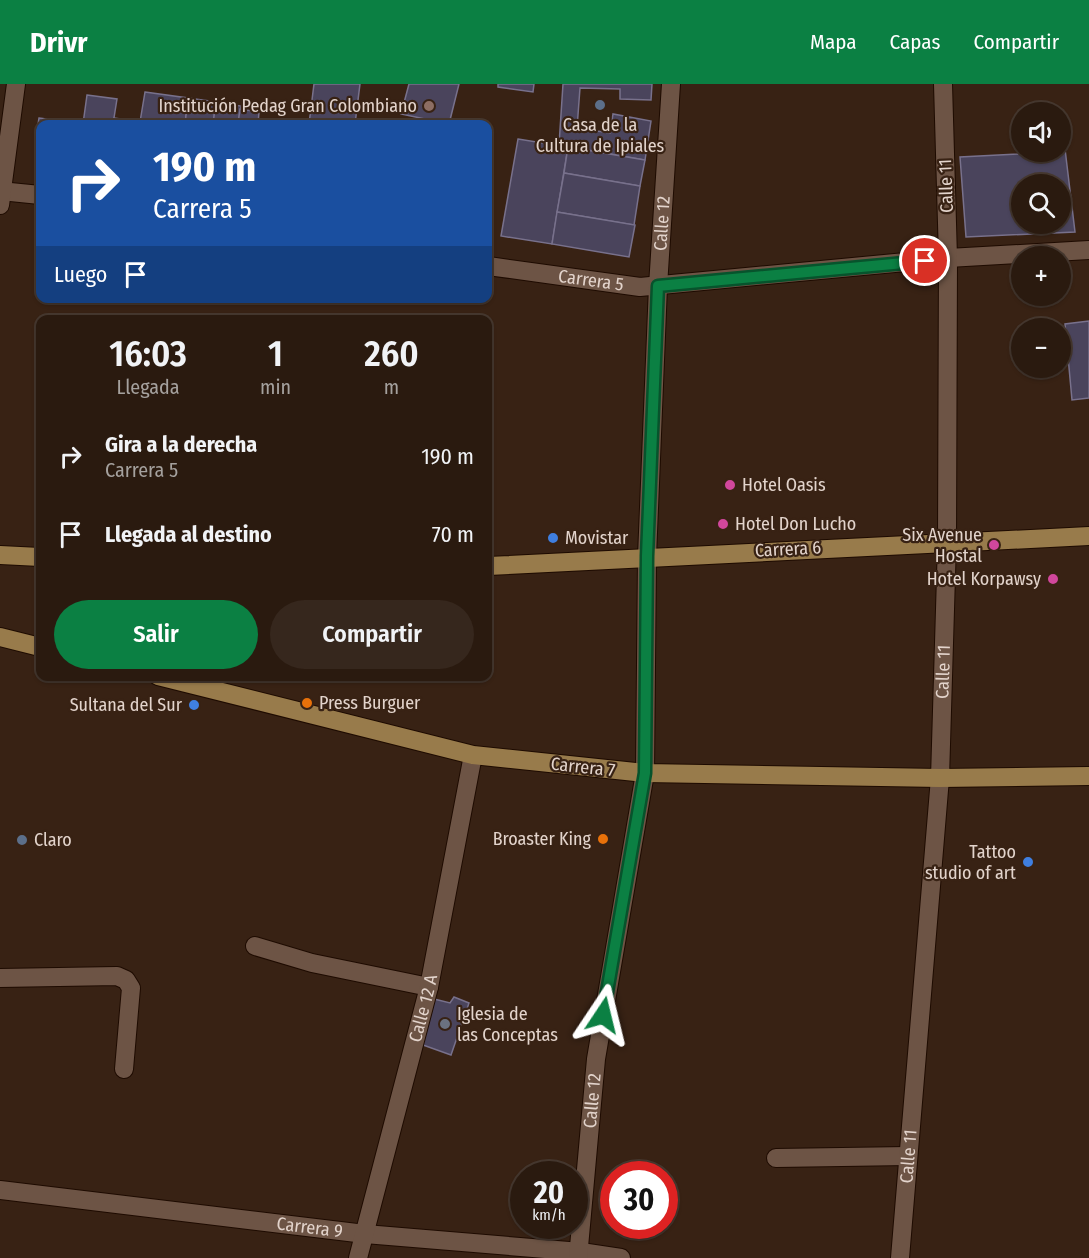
<!DOCTYPE html>
<html lang="es">
<meta charset="utf-8">
<style>
:root{--surface:#2a1a0f;--page:#36271d;--text:#f1f3f6;--muted:#a5a19e;--line:#46382f;--accent:#0b8043}
body{margin:0;font-family:"Fira Sans Condensed",sans-serif;background:var(--page);color:var(--text);height:100vh;display:flex;flex-direction:column;font-size:22px;white-space:nowrap}
*{box-sizing:border-box;margin:0}
p{font-size:20px;color:var(--muted)}
.icon{flex:none;width:33px;height:33px;fill:none;stroke:currentColor;stroke-width:2;stroke-linecap:round;stroke-linejoin:round}
.map{position:relative;flex:1;overflow:hidden}
.sheet{position:absolute;left:36px;top:231px;width:456px;height:366px;display:flex;flex-direction:column;background:var(--surface);border-radius:12px;box-shadow:0 2px 4px #0004,0 0 0 2px var(--line)}
.sheet>*{flex:none}
.hud{position:absolute;left:36px;top:36px;width:456px;height:183px;border-radius:12px;box-shadow:0 2px 4px #0004,0 0 0 2px var(--line);background:#1a4fa0;color:#fff;overflow:hidden}
.tools{position:absolute;left:1011px;top:18px;display:grid;gap:12px}
.tools a{display:grid;place-items:center;width:60px;height:60px;border-radius:50%;background:var(--surface);box-shadow:0 2px 4px #0004,0 0 0 2px var(--line);font-size:30px}
.speed{position:absolute;left:510px;top:1077px;display:flex;gap:12px;font-size:30px;font-weight:700;text-align:center}
.speed>*{display:grid;place-content:center;width:78px;height:78px;border-radius:50%;background:var(--surface);box-shadow:0 2px 4px #0004,0 0 0 2px var(--line);line-height:1}
.speed small{font-size:15px;font-weight:400}
.speed .limit{border:9px solid #d22;background:#fff;color:#111}
.pin{position:absolute;display:grid;place-items:center;width:51px;height:51px;color:#fff;margin:-26px;border:3px solid #fff;border-radius:50%;box-shadow:0 2px 6px #0007}
.me{position:absolute;width:66px;margin:-33px;rotate:10deg;stroke-linejoin:round;filter:drop-shadow(0 0 4px #0008)}
.turn{display:flex;align-items:center;gap:21px;height:126px;padding:0 18px;font-size:27px}
.turn .icon{width:78px;height:78px;stroke-width:2.5}
.turn b{display:block;font-size:42px;line-height:51px}
.then{display:flex;align-items:center;height:57px;padding:0 18px;background:#0003;gap:12px;font-size:22px}
.eta{display:flex;justify-content:space-evenly;align-items:center;height:102px;text-align:center}
.eta b{font-size:36px;font-weight:600;line-height:42px}
.button{display:flex;gap:12px;margin-top:auto;padding:12px 18px}
.button a{flex:1;height:69px;border-radius:36px;background:var(--accent);color:#fff;font-size:24px;font-weight:600;line-height:69px;text-align:center}
.button a+a{background:var(--page);color:var(--text)}
ul{padding:0;list-style:none}
li{display:flex;align-items:center;gap:18px;height:78px;padding:0 18px}
li div{flex:1}
li b{display:block;font-size:22px}
li em{font-style:normal}
header{display:flex;align-items:center;gap:36px;box-sizing:border-box;height:84px;padding:0 30px;background:var(--accent);color:#fff}
header strong{font-size:28px}
nav{display:flex;gap:33px;margin-inline-start:auto;font-size:21px}
.map>svg:first-child{display:block}
.building{fill:#4a445c;stroke:#78718c;stroke-width:1.5;fill-rule:evenodd}
.lines{fill:none;stroke-linecap:round;stroke-linejoin:round}
.minor-casing{stroke:#1e0b01;stroke-width:20}
.major-casing{stroke:#1e0b01;stroke-width:20}
.minor{stroke:#6d5445;stroke-width:18}
.major{stroke:#987b4b;stroke-width:18}
.route-casing{stroke:#07532c;stroke-width:15}
.route{stroke:#0b8043;stroke-width:10}
.service-dot{fill:#5c6f8a;stroke:#382214;stroke-width:2}
.education-dot{fill:#8d6e63;stroke:#382214;stroke-width:2}
.hotel-dot{fill:#d1479c;stroke:#382214;stroke-width:2}
.shop-dot{fill:#3f7fe0;stroke:#382214;stroke-width:2}
.food-dot{fill:#e8710a;stroke:#382214;stroke-width:2}
.worship-dot{fill:#6b7280;stroke:#382214;stroke-width:2}
.labels{text-anchor:middle;stroke-width:4.5;stroke-linejoin:round;paint-order:stroke}
.poi-label{font-size:18px;fill:#e3d4cc;stroke:#382214;text-anchor:end}
.street-label{font-size:18px;fill:#e3d4cc;stroke:#382214}
</style>
<header>
<strong>Drivr</strong>
<nav><a>Mapa</a><a>Capas</a><a>Compartir</a></nav>
</header>
<div class="map">
<svg width="1089" height="1174" viewBox="0 0 1089 1174">
<rect width="100%" height="100%" fill="#382214"/>
<!-- building -->
<g class="building">
<path d="M 314,0 L 360,0 L 355,40 L 309,40 Z"/>
<path d="M 409,0 L 459,0 L 449,40 L 401,30 Z"/>
<path d="M 498,0 L 534,0 L 533,8 L 498,3 Z"/>
<path d="M 563,0 L 652,0 L 651,16 L 620,15 L 620,5 L 580,4 L 577,44 L 610,49 L 613,30 L 651,37 L 645,76 L 559,61 Z"/>
<path d="M 145,8 L 188,14 L 185,40 L 140,38 Z"/>
<path d="M 87,11 L 117,15 L 113,40 L 83,40 Z"/>
<path d="M 188,14 L 216,18 L 213,40 L 185,40 Z"/>
<path d="M 216,18 L 241,22 L 238,40 L 213,40 Z"/>
<path d="M 240,25 L 259,28 L 258,40 L 238,40 Z"/>
<path d="M 39,34 L 83,40 L 40,40 L 40,47 L 37,47 Z"/>
<path d="M 114,34 L 146,39 L 146,40 L 113,40 Z"/>
<path d="M 518,55 L 568,63 L 552,160 L 501,152 Z"/>
<path d="M 568,63 L 645,76 L 640,102 L 564,89 Z"/>
<path d="M 1060,65 L 1065,65 L 1075,148 L 966,153 L 960,73 L 1060,68 ZM 1022,100 L 1060,100 L 1060,140 L 1022,140 Z"/>
<path d="M 564,89 L 640,102 L 634,141 L 557,128 Z"/>
<path d="M 557,128 L 635,141 L 629,173 L 552,160 Z"/>
<path d="M 1089,237 L 1089,314 L 1072,316 L 1065,240 Z"/>
<path d="M 454,913 L 469,919 L 451,971 L 423,961 L 434,915 L 450,919 Z"/>
</g>
<g class="lines">
<!-- minor casing -->
<g class="minor-casing">
<g id="minor">
<path d="M 0,107 L 40,111"/>
<path d="M 0,121 L 16,0"/>
<path id="s1" d="M 488,182 L 640,203 L 948,174 L 1089,166"/>
<path d="M 255,862 L 312,879 L 429,903"/>
<path d="M 0,894 L 117,892 L 126,896 L 131,904 L 124,985"/>
<path d="M 776,1074 L 908,1072"/>
<path id="s2" d="M 0,1106 L 365,1150 L 581,1168 L 621,1174"/>
<path id="s3" d="M 358,1174 L 429,903 L 473,671"/>
<path id="s4" d="M 578,1174 L 596,975 L 645,689 L 647,473 L 658,202 L 671,0"/>
<path id="s5" d="M 900,1174 L 940,694 L 947,458 L 948,174 L 943,0"/>
</g>
</g>
<!-- major casing -->
<g class="major-casing">
<g id="major">
<path d="M 0,471 L 40,473"/>
<path d="M 488,482 L 1089,452"/>
<path d="M 0,553 L 40,563"/>
<path d="M 158,592 L 473,671 L 645,689 L 940,694 L 1089,692"/>
</g>
</g>
<!-- minor -->
<use href="#minor" class="minor"/>
<!-- major -->
<use href="#major" class="major"/>
</g>
<g class="lines">
<!-- route casing -->
<g class="route-casing">
<path id="route" d="M 603,931 L 645,689 L 647,472 L 658,202 L 925,177"/>
</g>
<!-- route -->
<use href="#route" class="route"/>
</g>
<!-- markers -->
<g class="service-dot">
<circle cx="600" cy="21" r="6"/>
<circle cx="22" cy="756" r="6"/>
</g>
<circle class="education-dot" cx="429" cy="22" r="6"/>
<g class="hotel-dot">
<circle cx="730" cy="401" r="6"/>
<circle cx="723" cy="440" r="6"/>
<circle cx="994" cy="461" r="6"/>
<circle cx="1053" cy="495" r="6"/>
</g>
<g class="shop-dot">
<circle cx="553" cy="454" r="6"/>
<circle cx="194" cy="621" r="6"/>
<circle cx="1028" cy="778" r="6"/>
</g>
<g class="food-dot">
<circle cx="307" cy="619" r="6"/>
<circle cx="603" cy="755" r="6"/>
</g>
<circle class="worship-dot" cx="445" cy="940" r="6"/>
<g class="labels">
<!-- poi labels -->
<g class="poi-label">
<text x="417" y="28">Institución Pedag Gran Colombiano</text>
<text x="600" y="47" text-anchor="middle">Casa de la<tspan x="600" dy="21">Cultura de Ipiales</tspan></text>
<text x="742" y="407" text-anchor="start">Hotel Oasis</text>
<text x="735" y="446" text-anchor="start">Hotel Don Lucho</text>
<text x="982" y="457">Six Avenue<tspan x="982" dy="21">Hostal</tspan></text>
<text x="565" y="460" text-anchor="start">Movistar</text>
<text x="1041" y="501">Hotel Korpawsy</text>
<text x="319" y="625" text-anchor="start">Press Burguer</text>
<text x="182" y="627">Sultana del Sur</text>
<text x="591" y="761">Broaster King</text>
<text x="34" y="762" text-anchor="start">Claro</text>
<text x="1016" y="774">Tattoo<tspan x="1016" dy="21">studio of art</tspan></text>
<text x="457" y="936" text-anchor="start">Iglesia de<tspan x="457" dy="21">las Conceptas</tspan></text>
</g>
<!-- street labels -->
<g class="street-label">
<text transform="translate(946 102) rotate(-92)" y="6">Calle 11</text>
<text dy="6" stroke="none"><textPath href="#s4" startOffset="1040">Calle 12</textPath></text>
<text dy="6" stroke="none"><textPath href="#s1" startOffset="104">Carrera 5</textPath></text>
<text transform="translate(788 465) rotate(-3)" y="6">Carrera 6</text>
<text dy="6" stroke="none"><textPath href="#s5" startOffset="588">Calle 11</textPath></text>
<text transform="translate(583 683) rotate(6)" y="6">Carrera 7</text>
<text dy="6" stroke="none"><textPath href="#s3" startOffset="258">Calle 12 A</textPath></text>
<text dy="6" stroke="none"><textPath href="#s4" startOffset="158">Calle 12</textPath></text>
<text dy="6" stroke="none"><textPath href="#s5" startOffset="102">Calle 11</textPath></text>
<text dy="6" stroke="none"><textPath href="#s2" startOffset="312">Carrera 9</textPath></text>
</g>
</g>
</svg>
<div class="tools">
<a><svg class="icon" aria-label="sound" viewBox="0 0 24 24"><path d="M4 9h4l5-4v14l-5-4H4zM17 9q2 3 0 6"/></svg></a>
<a><svg class="icon" aria-label="search" viewBox="0 0 24 24"><circle cx="10" cy="10" r="6"/><path d="M15 15l6 6"/></svg></a>
<a>+</a>
<a>−</a>
</div>
<div class="speed"><div>20<small>km/h</small></div><div class="limit">30</div></div>
<div class="pin" style="left:925px;top:177px;background:#d93025"><svg class="icon" aria-label="arrive" viewBox="0 0 24 24"><path d="M6 21V4h12l-3 4 3 4H6"/></svg></div>
<svg class="me" style="left:603px;top:931px" viewBox="-20 -20 40 40"><path d="M0-17L14 15 0 8-14 15z" fill="#0b8043" stroke="#fff" stroke-width="4"/></svg>
<div class="hud">
<div class="turn"><svg class="icon" aria-label="right" viewBox="0 0 24 24"><path d="M7 20v-9h11M14 6l5 5-5 5"/></svg><div><b>190 m</b>Carrera 5</div></div>
<div class="then">Luego<svg class="icon" aria-label="arrive" viewBox="0 0 24 24"><path d="M6 21V4h12l-3 4 3 4H6"/></svg></div>
</div>
<section class="sheet">
<div class="eta">
<div><b>16:03</b><p>Llegada</p></div>
<div><b>1</b><p>min</p></div>
<div><b>260</b><p>m</p></div>
</div>
<ul>
<li><svg class="icon" aria-label="right" viewBox="0 0 24 24"><path d="M7 20v-9h11M14 6l5 5-5 5"/></svg><div><b>Gira a la derecha</b><p>Carrera 5</p></div><em>190 m</em></li>
<li><svg class="icon" aria-label="arrive" viewBox="0 0 24 24"><path d="M6 21V4h12l-3 4 3 4H6"/></svg><div><b>Llegada al destino</b></div><em>70 m</em></li>
</ul>
<div class="button"><a>Salir</a><a>Compartir</a></div>
</section>
</div>
